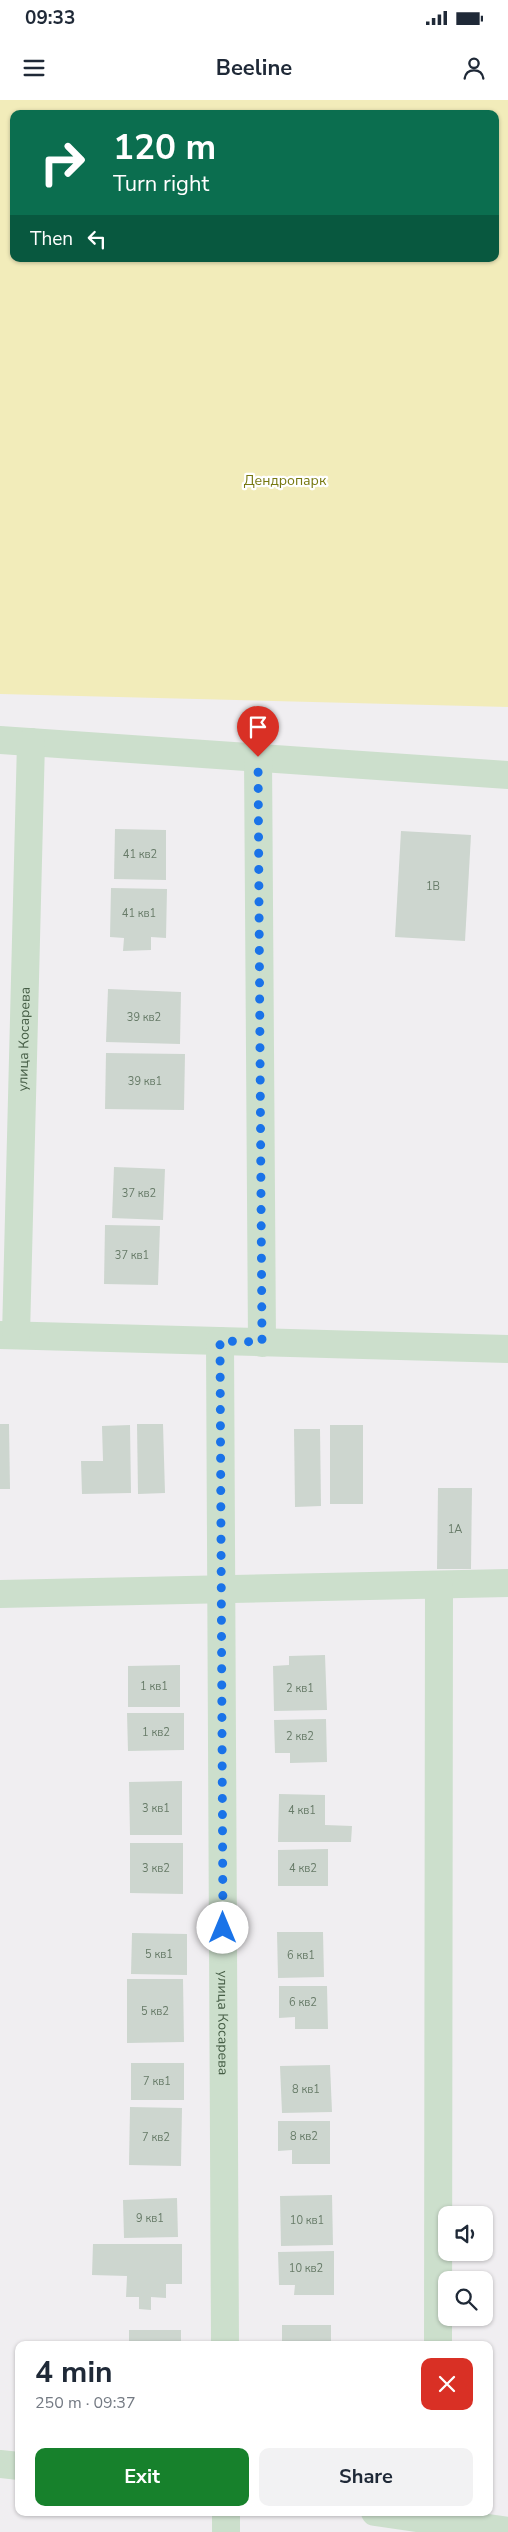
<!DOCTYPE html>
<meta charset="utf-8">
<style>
:root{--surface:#fff;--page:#f2f2f3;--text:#1f2937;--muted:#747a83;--accent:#17812c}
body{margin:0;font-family:"Nunito Sans",sans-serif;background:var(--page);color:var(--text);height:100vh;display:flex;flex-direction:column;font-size:19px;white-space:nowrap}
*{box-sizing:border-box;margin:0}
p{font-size:16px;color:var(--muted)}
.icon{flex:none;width:28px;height:28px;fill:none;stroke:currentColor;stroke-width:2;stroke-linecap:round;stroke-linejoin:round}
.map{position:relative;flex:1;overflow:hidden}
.drawer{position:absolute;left:15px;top:2241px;width:478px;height:175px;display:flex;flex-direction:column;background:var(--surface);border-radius:10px;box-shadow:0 1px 4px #0004}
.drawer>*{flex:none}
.banner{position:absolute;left:10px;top:10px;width:489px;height:152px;border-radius:10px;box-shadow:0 1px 4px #0004;background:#0b6e4f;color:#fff;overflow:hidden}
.controls{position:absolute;left:438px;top:2106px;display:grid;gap:10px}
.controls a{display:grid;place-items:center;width:55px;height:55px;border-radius:10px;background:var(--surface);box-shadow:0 1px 4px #0004;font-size:25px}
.pin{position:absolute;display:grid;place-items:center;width:42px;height:42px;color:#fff;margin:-51px -21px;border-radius:50% 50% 50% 0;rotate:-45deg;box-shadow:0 0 5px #0007}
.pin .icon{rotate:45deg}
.me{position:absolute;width:55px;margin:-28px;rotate:0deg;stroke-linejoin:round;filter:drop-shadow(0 0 4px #0008)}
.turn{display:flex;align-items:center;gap:18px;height:105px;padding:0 20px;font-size:22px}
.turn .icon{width:65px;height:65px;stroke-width:2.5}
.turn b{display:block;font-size:35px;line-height:42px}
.then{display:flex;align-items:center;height:48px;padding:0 20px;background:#0003;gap:10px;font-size:19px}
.round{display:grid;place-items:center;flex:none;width:52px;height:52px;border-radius:10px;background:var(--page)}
.headline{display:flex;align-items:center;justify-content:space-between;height:85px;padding:0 20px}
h1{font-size:30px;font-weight:700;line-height:38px}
.button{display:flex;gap:10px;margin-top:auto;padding:10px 20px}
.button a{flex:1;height:58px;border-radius:10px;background:var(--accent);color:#fff;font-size:20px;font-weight:700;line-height:58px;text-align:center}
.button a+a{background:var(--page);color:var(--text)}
.status{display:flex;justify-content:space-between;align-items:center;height:35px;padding:0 25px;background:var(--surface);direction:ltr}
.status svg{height:14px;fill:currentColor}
header{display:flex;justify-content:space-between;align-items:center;height:65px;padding:0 20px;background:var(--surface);font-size:22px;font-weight:700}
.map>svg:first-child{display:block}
.green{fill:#f2ecba;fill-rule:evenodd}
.building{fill:#cdd6cf}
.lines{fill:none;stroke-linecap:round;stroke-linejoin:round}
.street{stroke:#ccdfcc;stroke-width:28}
.route{stroke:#1a73e8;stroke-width:9;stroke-dasharray:0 16.2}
.labels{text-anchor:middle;stroke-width:4.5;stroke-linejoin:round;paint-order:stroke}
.number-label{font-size:11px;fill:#677b68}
.park-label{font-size:14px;fill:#777811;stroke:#fff}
.street-label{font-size:14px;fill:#455d45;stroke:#fff}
</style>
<div class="status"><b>09:33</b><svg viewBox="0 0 49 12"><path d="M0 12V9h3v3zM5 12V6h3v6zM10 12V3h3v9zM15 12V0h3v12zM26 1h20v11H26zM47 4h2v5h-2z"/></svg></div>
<header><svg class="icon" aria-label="menu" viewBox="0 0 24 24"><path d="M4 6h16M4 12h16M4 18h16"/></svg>Beeline<svg class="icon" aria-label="person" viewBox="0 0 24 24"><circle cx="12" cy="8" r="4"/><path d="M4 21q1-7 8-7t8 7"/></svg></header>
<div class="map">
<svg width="508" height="2432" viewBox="0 0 508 2432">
<rect width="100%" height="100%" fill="#f0eef1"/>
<!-- green -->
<path class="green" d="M 0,0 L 508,0 L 508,607 L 0,594 ZM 14,14 L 495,14 L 495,159 L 14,159 Z"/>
<!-- building -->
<g class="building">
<path d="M 115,729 L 166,730 L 166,780 L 114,779 Z"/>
<path d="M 401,731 L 471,735 L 465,841 L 395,837 Z"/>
<path d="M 111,788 L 167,789 L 166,838 L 151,837 L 151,850 L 123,851 L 124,838 L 110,837 Z"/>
<path d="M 108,889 L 181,892 L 180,944 L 106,942 Z"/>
<path d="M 106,953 L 185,954 L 184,1010 L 105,1009 Z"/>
<path d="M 114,1067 L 165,1069 L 163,1120 L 112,1118 Z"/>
<path d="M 105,1125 L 160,1126 L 158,1185 L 104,1184 Z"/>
<path d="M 0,1324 L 9,1324 L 10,1389 L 0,1389 Z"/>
<path d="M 137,1324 L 163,1324 L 165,1393 L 138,1394 Z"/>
<path d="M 130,1325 L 131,1393 L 82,1394 L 81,1361 L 103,1361 L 102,1326 Z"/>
<rect x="330" y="1325" width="33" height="79"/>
<path d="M 294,1329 L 320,1329 L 321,1406 L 295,1407 Z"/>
<path d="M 438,1388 L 472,1388 L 471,1469 L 437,1469 Z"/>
<path d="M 325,1555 L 327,1610 L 274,1611 L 273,1566 L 289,1565 L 289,1556 Z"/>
<path d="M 180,1565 L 180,1607 L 128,1607 L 128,1566 Z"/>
<path d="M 127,1613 L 184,1613 L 184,1650 L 128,1651 Z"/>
<path d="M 326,1619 L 327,1662 L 290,1663 L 290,1653 L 275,1653 L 274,1620 Z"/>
<path d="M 182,1681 L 182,1735 L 130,1735 L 129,1682 Z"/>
<path d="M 279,1694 L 325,1695 L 325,1725 L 352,1726 L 351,1742 L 278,1742 Z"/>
<path d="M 130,1743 L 183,1743 L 183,1794 L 130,1793 Z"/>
<path d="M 328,1749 L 328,1786 L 278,1786 L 278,1750 Z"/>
<path d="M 277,1832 L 323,1832 L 324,1877 L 278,1878 Z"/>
<path d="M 132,1833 L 187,1834 L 187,1875 L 131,1874 Z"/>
<path d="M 127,1879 L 183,1879 L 184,1942 L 127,1943 Z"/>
<path d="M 279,1886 L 327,1886 L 328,1929 L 295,1929 L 295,1917 L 279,1918 Z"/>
<rect x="131" y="1963" width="53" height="37"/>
<path d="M 330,1965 L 332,2012 L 282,2013 L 280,1966 Z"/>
<path d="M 130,2007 L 182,2008 L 181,2066 L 129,2065 Z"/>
<path d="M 278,2021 L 330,2021 L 330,2064 L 292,2064 L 292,2050 L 278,2051 Z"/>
<path d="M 332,2095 L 333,2145 L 281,2146 L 280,2096 Z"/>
<path d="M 177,2098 L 178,2137 L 124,2138 L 123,2100 Z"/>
<path d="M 93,2144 L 182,2144 L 182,2184 L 166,2184 L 166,2198 L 151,2197 L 151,2210 L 139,2209 L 139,2197 L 126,2197 L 127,2176 L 92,2175 Z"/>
<path d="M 334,2151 L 334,2195 L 294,2195 L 295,2185 L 279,2185 L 278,2152 Z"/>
<rect x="282" y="2225" width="49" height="20"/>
<rect x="129" y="2230" width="52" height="15"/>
</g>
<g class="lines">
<!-- street -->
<g class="street">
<path d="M 0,640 L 508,675"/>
<path d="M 258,657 L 262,1243"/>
<path d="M 0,1235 L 508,1249"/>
<path id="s1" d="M 16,1235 L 31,642"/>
<path id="s2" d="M 220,1241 L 225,2245"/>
<path d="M 0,1494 L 508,1483"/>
<path d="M 438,2245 L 439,1486"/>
<path d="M 0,2364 L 19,2366"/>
<path d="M 226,2412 L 226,2432"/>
<path d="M 375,2412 L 508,2431"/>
</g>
</g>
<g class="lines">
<!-- route -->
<path class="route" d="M 223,1828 L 220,1241 L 262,1242 L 258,657"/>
</g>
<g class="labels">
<!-- number labels -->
<g class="number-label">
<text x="140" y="758">41 кв2</text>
<text x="433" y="790">1В</text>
<text x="139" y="817">41 кв1</text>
<text x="144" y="921">39 кв2</text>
<text x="145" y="985">39 кв1</text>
<text x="139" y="1097">37 кв2</text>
<text x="132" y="1159">37 кв1</text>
<text x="455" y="1433">1А</text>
<text x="154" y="1590">1 кв1</text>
<text x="300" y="1592">2 кв1</text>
<text x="156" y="1636">1 кв2</text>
<text x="300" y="1640">2 кв2</text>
<text x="156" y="1712">3 кв1</text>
<text x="302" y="1714">4 кв1</text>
<text x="156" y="1772">3 кв2</text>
<text x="303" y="1772">4 кв2</text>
<text x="159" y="1858">5 кв1</text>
<text x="301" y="1859">6 кв1</text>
<text x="303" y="1906">6 кв2</text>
<text x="155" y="1915">5 кв2</text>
<text x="157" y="1985">7 кв1</text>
<text x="306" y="1993">8 кв1</text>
<text x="304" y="2040">8 кв2</text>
<text x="156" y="2041">7 кв2</text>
<text x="150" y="2122">9 кв1</text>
<text x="307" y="2124">10 кв1</text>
<text x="306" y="2172">10 кв2</text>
</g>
<!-- park labels -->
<g class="park-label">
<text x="285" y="385">Дендропарк</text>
</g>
<!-- street labels -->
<g class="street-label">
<text dy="5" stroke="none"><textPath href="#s1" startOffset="296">улица Косарева</textPath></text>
<text dy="5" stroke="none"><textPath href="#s2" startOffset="682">улица Косарева</textPath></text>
</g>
</g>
</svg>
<div class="controls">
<a><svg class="icon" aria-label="sound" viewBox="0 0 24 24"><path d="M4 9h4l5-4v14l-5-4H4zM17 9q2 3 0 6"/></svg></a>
<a><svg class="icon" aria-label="search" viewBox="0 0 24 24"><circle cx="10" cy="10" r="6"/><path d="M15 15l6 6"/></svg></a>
</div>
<div class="pin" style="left:258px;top:657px;background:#d93025"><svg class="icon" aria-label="arrive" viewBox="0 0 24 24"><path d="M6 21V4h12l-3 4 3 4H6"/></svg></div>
<svg class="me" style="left:223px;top:1828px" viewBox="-20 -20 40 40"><circle r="19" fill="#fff"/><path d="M0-13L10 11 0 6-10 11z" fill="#1a73e8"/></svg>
<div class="banner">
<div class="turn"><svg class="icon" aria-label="right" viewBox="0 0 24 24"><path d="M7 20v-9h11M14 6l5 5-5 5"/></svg><div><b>120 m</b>Turn right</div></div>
<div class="then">Then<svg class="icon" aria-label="left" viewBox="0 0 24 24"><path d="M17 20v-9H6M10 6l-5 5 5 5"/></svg></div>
</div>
<section class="drawer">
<div class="headline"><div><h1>4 min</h1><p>250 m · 09:37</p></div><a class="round" style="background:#d93025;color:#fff"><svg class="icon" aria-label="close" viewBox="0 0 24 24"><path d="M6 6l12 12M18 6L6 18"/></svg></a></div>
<div class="button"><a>Exit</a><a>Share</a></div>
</section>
</div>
